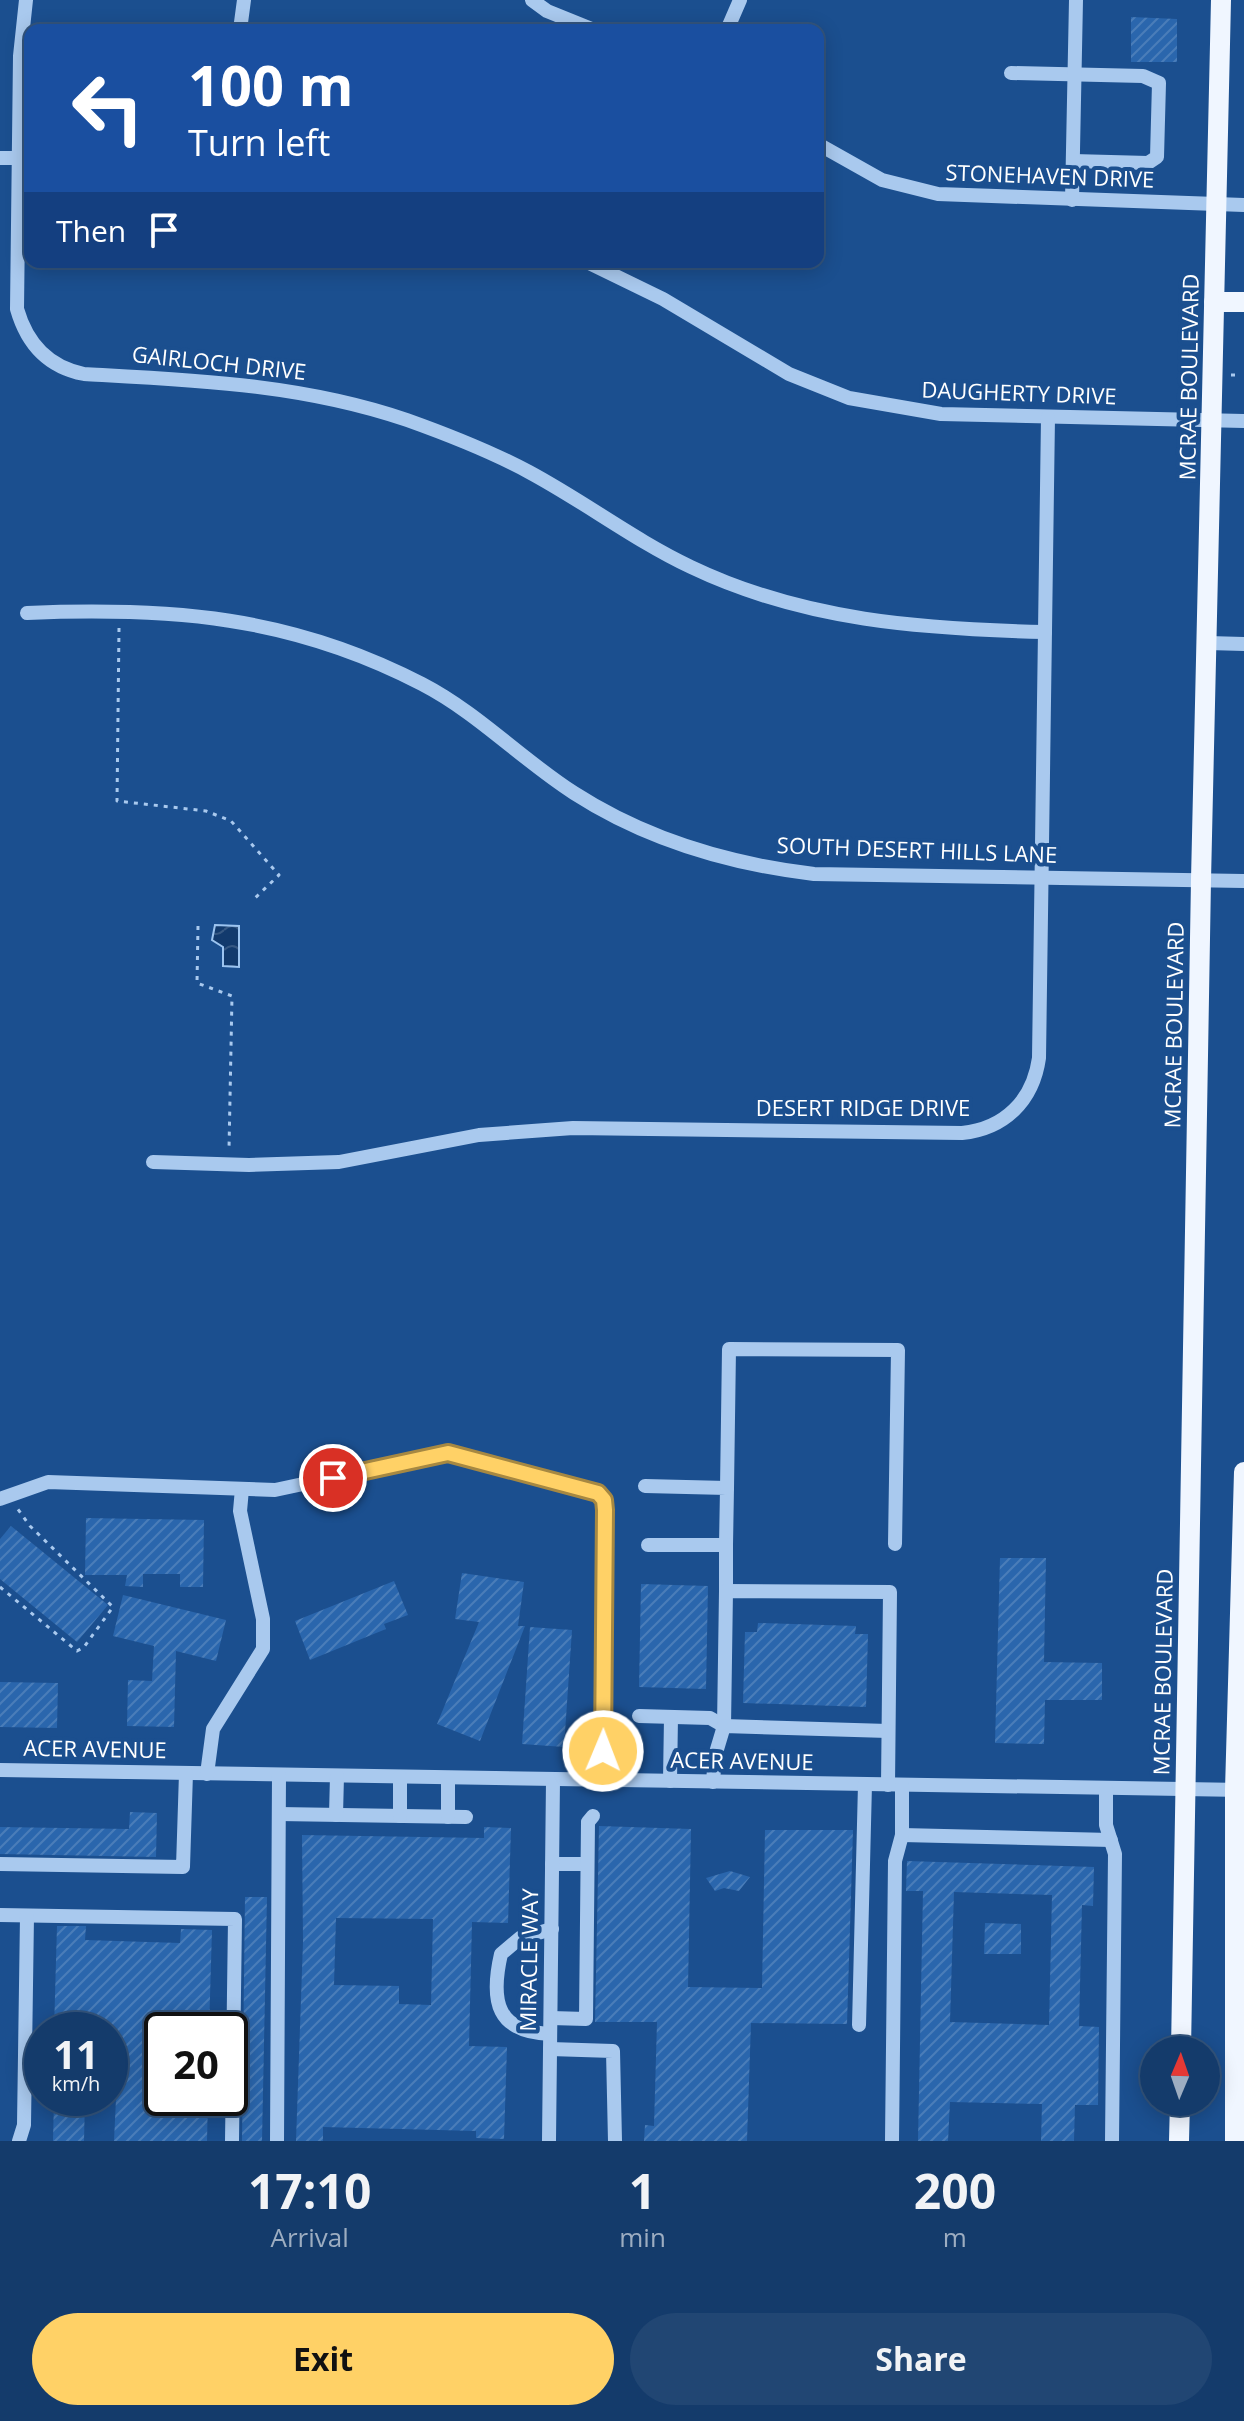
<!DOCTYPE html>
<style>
:root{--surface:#143b6b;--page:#214673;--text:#f1f3f6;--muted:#9dadc1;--line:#33557e;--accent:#ffd166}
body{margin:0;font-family:"Open Sans",sans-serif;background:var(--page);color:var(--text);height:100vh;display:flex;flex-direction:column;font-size:30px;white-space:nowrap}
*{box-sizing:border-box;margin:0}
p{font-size:26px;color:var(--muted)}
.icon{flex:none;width:44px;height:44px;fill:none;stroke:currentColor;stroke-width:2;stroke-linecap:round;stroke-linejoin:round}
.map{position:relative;height:2141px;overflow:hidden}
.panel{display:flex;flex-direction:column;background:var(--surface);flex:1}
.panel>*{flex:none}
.hud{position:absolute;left:24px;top:24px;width:800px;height:244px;border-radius:16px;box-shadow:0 4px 20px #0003,0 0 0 2px var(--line);background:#1a4fa0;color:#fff;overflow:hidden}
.needle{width:52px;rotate:2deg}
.controls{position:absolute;left:1140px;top:2036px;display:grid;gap:16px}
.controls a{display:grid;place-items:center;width:80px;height:80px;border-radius:50%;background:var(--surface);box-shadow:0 4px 20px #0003,0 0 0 2px var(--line);font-size:40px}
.speed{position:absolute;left:24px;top:2012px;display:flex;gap:16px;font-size:40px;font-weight:700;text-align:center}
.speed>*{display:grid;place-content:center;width:104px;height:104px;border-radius:50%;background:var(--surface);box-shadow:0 4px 20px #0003,0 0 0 2px var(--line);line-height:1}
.speed small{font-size:20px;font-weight:400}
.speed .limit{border:4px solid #111;border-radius:12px;background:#fff;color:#111}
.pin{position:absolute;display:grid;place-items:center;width:68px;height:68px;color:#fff;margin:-34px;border:4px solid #fff;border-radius:50%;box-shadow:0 2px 8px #0007}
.me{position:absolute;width:88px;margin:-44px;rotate:1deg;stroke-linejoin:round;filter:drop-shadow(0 0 6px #0008)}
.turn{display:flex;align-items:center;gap:28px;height:168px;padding:0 32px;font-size:36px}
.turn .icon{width:104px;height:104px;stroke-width:2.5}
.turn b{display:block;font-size:56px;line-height:68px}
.then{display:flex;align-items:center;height:76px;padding:0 32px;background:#0003;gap:16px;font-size:30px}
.eta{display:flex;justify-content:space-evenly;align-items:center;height:136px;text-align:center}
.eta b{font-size:48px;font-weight:700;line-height:56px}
.action{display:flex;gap:16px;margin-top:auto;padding:16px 32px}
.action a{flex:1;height:92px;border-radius:48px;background:var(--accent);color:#111;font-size:32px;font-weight:700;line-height:92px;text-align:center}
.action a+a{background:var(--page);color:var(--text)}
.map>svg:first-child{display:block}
.water{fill:url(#water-waves);stroke:#9cc4f0;stroke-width:2}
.building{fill:url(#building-hatch);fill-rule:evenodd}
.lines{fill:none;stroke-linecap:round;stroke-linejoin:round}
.path{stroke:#a9c9ee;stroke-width:3;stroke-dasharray:4 6;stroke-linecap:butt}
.minor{stroke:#a9c9ee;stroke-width:14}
.major{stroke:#f0f6ff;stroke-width:20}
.route-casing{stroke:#a68842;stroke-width:20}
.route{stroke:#ffd166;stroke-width:14}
.labels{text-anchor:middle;stroke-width:8;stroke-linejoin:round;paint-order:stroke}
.street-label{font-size:22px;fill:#fff;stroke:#1b4f8f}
</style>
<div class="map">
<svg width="1244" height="2141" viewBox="0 0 1244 2141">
<defs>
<pattern id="water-waves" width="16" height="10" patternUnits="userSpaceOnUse" patternTransform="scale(2)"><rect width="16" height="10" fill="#123a6d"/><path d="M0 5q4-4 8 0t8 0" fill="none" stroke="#365883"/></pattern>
<pattern id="building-hatch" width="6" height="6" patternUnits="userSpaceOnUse" patternTransform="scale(2)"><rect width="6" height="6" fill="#2a66ad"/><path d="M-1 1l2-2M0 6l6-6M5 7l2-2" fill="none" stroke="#4a7db9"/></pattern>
</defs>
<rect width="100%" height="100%" fill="#1b4f8f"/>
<!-- water -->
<path class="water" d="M 215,925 L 239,926 L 239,967 L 223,966 L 223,947 L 212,940 Z"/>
<!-- building -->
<g class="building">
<path d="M 1131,17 L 1177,19 L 1177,62 L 1131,62 Z"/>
<path d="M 86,1518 L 204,1520 L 203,1587 L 180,1587 L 180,1574 L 143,1574 L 143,1587 L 125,1586 L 127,1575 L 85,1575 Z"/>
<path d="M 11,1526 L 108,1605 L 77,1642 L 0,1579 L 0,1539 Z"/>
<path d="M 1000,1558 L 1046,1558 L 1044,1662 L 1102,1663 L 1102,1700 L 1045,1700 L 1044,1744 L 995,1743 Z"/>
<path d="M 462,1573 L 524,1582 L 518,1626 L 525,1626 L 480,1741 L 437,1724 L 479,1622 L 455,1619 Z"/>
<path d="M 394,1581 L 408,1615 L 384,1624 L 386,1629 L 310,1660 L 295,1621 Z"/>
<path d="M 641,1584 L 708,1586 L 706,1689 L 639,1687 Z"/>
<path d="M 123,1595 L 226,1620 L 216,1661 L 176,1651 L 174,1727 L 127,1726 L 128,1680 L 152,1681 L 154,1646 L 113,1636 Z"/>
<path d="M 758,1623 L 856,1626 L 855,1634 L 868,1634 L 866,1707 L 743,1703 L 745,1632 L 757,1632 Z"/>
<path d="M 530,1627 L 572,1630 L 564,1747 L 522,1744 Z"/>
<path d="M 0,1682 L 58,1683 L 57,1728 L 0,1727 Z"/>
<path d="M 130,1812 L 157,1813 L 156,1857 L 0,1854 L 0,1827 L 129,1829 Z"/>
<path d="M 599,1826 L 691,1829 L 688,1987 L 762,1988 L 765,1830 L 853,1830 L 847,2024 L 751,2023 L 747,2141 L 644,2141 L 645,2125 L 654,2126 L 657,2022 L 595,2022 Z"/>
<path d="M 484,1827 L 511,1828 L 508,1923 L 472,1922 L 469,2046 L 507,2047 L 504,2139 L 476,2138 L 476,2131 L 323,2127 L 323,2141 L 296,2141 L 303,1942 L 302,1835 L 484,1838 ZM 336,1918 L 433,1919 L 431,2005 L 399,2004 L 399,1986 L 334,1985 Z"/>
<path d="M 907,1861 L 1094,1867 L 1093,1906 L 1082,1905 L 1079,2026 L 1099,2027 L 1098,2105 L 1075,2105 L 1074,2141 L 1041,2141 L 1042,2104 L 950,2102 L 948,2141 L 918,2141 L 923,1891 L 906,1891 ZM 954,1892 L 1052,1895 L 1049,2025 L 950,2022 Z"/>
<path d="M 730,1871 L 750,1877 L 739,1891 L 724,1888 L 715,1891 L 706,1878 Z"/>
<path d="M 245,1897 L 267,1897 L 262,2141 L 242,2141 Z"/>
<path d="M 985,1923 L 1021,1924 L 1021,1954 L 984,1954 Z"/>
<path d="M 57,1926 L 86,1926 L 85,1940 L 180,1943 L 181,1929 L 212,1930 L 209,2030 L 162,2030 L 162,2098 L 208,2098 L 207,2141 L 114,2141 L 116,2099 L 110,2099 L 110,2030 L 54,2030 Z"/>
<path d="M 54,2098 L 85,2098 L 84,2141 L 53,2141 Z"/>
</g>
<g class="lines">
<!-- path -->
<g class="path">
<path d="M 1231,375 L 1240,375"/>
<path d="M 119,628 L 117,801 L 206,811 L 231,821 L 279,875 L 254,899"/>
<path d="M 198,926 L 197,983 L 232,996 L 229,1149"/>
<path d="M 0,1587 L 77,1651 L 84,1647 L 113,1607 L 30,1526 L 17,1508"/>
</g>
<!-- minor -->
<g class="minor">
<path d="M 26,0 L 20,56 L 17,309 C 27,344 48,367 84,374 C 194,380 302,384 407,420 C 449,435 490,451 529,472 C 585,502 634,540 691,567 C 804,621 922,629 1045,632"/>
<path d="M 532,0 L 547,11 L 594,30"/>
<path d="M 240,30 L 244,0"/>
<path d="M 727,30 L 740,0"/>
<path d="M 1011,73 L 1143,76 L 1159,83 L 1157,157 L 1148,163 L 1073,161"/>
<path d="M 818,144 L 882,180 L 938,194 L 1244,205"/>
<path d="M 0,158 L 30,158"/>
<path d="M 1072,200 L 1076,0"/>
<path d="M 587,262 L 663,299 L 789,374 L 849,398 L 941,414 L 1244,421"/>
<path d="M 27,613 C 171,607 291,616 422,684 C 478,713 521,759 574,793 C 647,840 730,864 814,874 L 1244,881"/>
<path d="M 1208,643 L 1244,644"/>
<path d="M 153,1162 L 249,1165 L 339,1162 L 479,1135 L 573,1128 L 962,1133 C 1004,1129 1033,1101 1039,1058 L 1048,417"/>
<path d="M 645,1486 L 727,1488 L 726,1545"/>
<path d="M 727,1488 L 729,1349 L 898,1350 L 895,1544"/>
<path d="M 0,1499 L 48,1482 L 275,1490 L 448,1453 L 598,1493 L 604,1500 L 605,1510 L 602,1781"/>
<path d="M 648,1545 L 726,1545 L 726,1591"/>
<path d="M 639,1716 L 710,1718 L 724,1726"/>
<path d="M 724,1726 L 726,1591 L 890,1592 L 888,1785"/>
<path d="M 0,1770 L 1243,1790"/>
<path d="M 207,1774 L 213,1729 L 263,1649 L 263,1619 L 240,1511 L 242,1489"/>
<path d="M 670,1781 L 671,1717"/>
<path d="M 713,1782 L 715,1756 L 724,1726 L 888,1731"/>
<path d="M 1106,1789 L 1106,1825 L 1115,1854 L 1112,2141"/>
<path d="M 279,1814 L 466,1817"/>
<path d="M 336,1815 L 337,1776"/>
<path d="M 400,1816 L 400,1777"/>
<path d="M 448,1817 L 448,1778"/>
<path d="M 902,1835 L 1111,1840"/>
<path d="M 0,1864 L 183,1867 L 186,1773"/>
<path d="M 552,1864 L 587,1864"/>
<path d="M 0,1915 L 235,1919 L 232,2141"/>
<path d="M 551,2018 L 586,2019 L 588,1822 L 593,1816"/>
<path d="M 859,2025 L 865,1784"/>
<path d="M 550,2034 C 497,2032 490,2002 501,1954 L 520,1938 L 552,1929"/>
<path d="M 550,2049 L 613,2051 L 615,2141"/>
<path d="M 19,2141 L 24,2125 L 27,1916"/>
<path d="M 277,2141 L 279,1775"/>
<path d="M 549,2141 L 553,1780"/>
<path d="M 892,2141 L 895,1861 L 902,1835 L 902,1785"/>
</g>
<!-- major -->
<g class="major">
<path d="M 1214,302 L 1244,302"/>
<path d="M 1181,2050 L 1201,880 L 1221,0"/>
<path d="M 1179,2141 L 1180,2102"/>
<path d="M 1235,2141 L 1235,1790 L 1244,1472"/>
</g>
</g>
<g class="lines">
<!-- route casing -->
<g class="route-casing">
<path id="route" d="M 333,1478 L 448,1453 L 598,1493 L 604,1500 L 605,1510 L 603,1751"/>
</g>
<!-- route -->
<use href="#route" class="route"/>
</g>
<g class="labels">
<!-- street labels -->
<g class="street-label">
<text transform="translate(1050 176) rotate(2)" y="8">STONEHAVEN DRIVE</text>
<text transform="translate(219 363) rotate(6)" y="8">GAIRLOCH DRIVE</text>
<text transform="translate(1189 377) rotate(-89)" y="8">MCRAE BOULEVARD</text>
<text transform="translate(1019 393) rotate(2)" y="8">DAUGHERTY DRIVE</text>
<text transform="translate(917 850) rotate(2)" y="8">SOUTH DESERT HILLS LANE</text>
<text transform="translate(1174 1025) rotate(-89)" y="8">MCRAE BOULEVARD</text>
<text x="863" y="1116">DESERT RIDGE DRIVE</text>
<text transform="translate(1163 1672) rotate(-89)" y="8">MCRAE BOULEVARD</text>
<text transform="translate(95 1749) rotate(1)" y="8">ACER AVENUE</text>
<text transform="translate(742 1761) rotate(1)" y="8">ACER AVENUE</text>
<text transform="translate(529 1960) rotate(-89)" y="8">MIRACLE WAY</text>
</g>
</g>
</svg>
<div class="controls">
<a><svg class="needle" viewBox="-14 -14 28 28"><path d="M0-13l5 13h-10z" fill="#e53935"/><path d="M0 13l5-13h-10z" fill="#9dadc1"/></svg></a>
</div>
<div class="speed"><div>11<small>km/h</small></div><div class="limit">20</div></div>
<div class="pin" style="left:333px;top:1478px;background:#d93025"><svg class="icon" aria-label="arrive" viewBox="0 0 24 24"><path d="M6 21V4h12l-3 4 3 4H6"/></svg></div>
<svg class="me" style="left:603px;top:1751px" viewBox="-20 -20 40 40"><circle r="17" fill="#ffd166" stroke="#fff" stroke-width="3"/><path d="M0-11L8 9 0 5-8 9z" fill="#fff"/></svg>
<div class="hud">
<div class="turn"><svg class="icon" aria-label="left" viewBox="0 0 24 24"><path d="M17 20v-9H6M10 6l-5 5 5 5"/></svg><div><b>100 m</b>Turn left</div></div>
<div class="then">Then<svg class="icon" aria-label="arrive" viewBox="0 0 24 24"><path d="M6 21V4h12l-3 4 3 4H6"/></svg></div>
</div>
</div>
<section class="panel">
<div class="eta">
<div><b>17:10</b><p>Arrival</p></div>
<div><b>1</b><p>min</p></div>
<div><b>200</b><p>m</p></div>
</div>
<div class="action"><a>Exit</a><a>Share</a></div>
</section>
